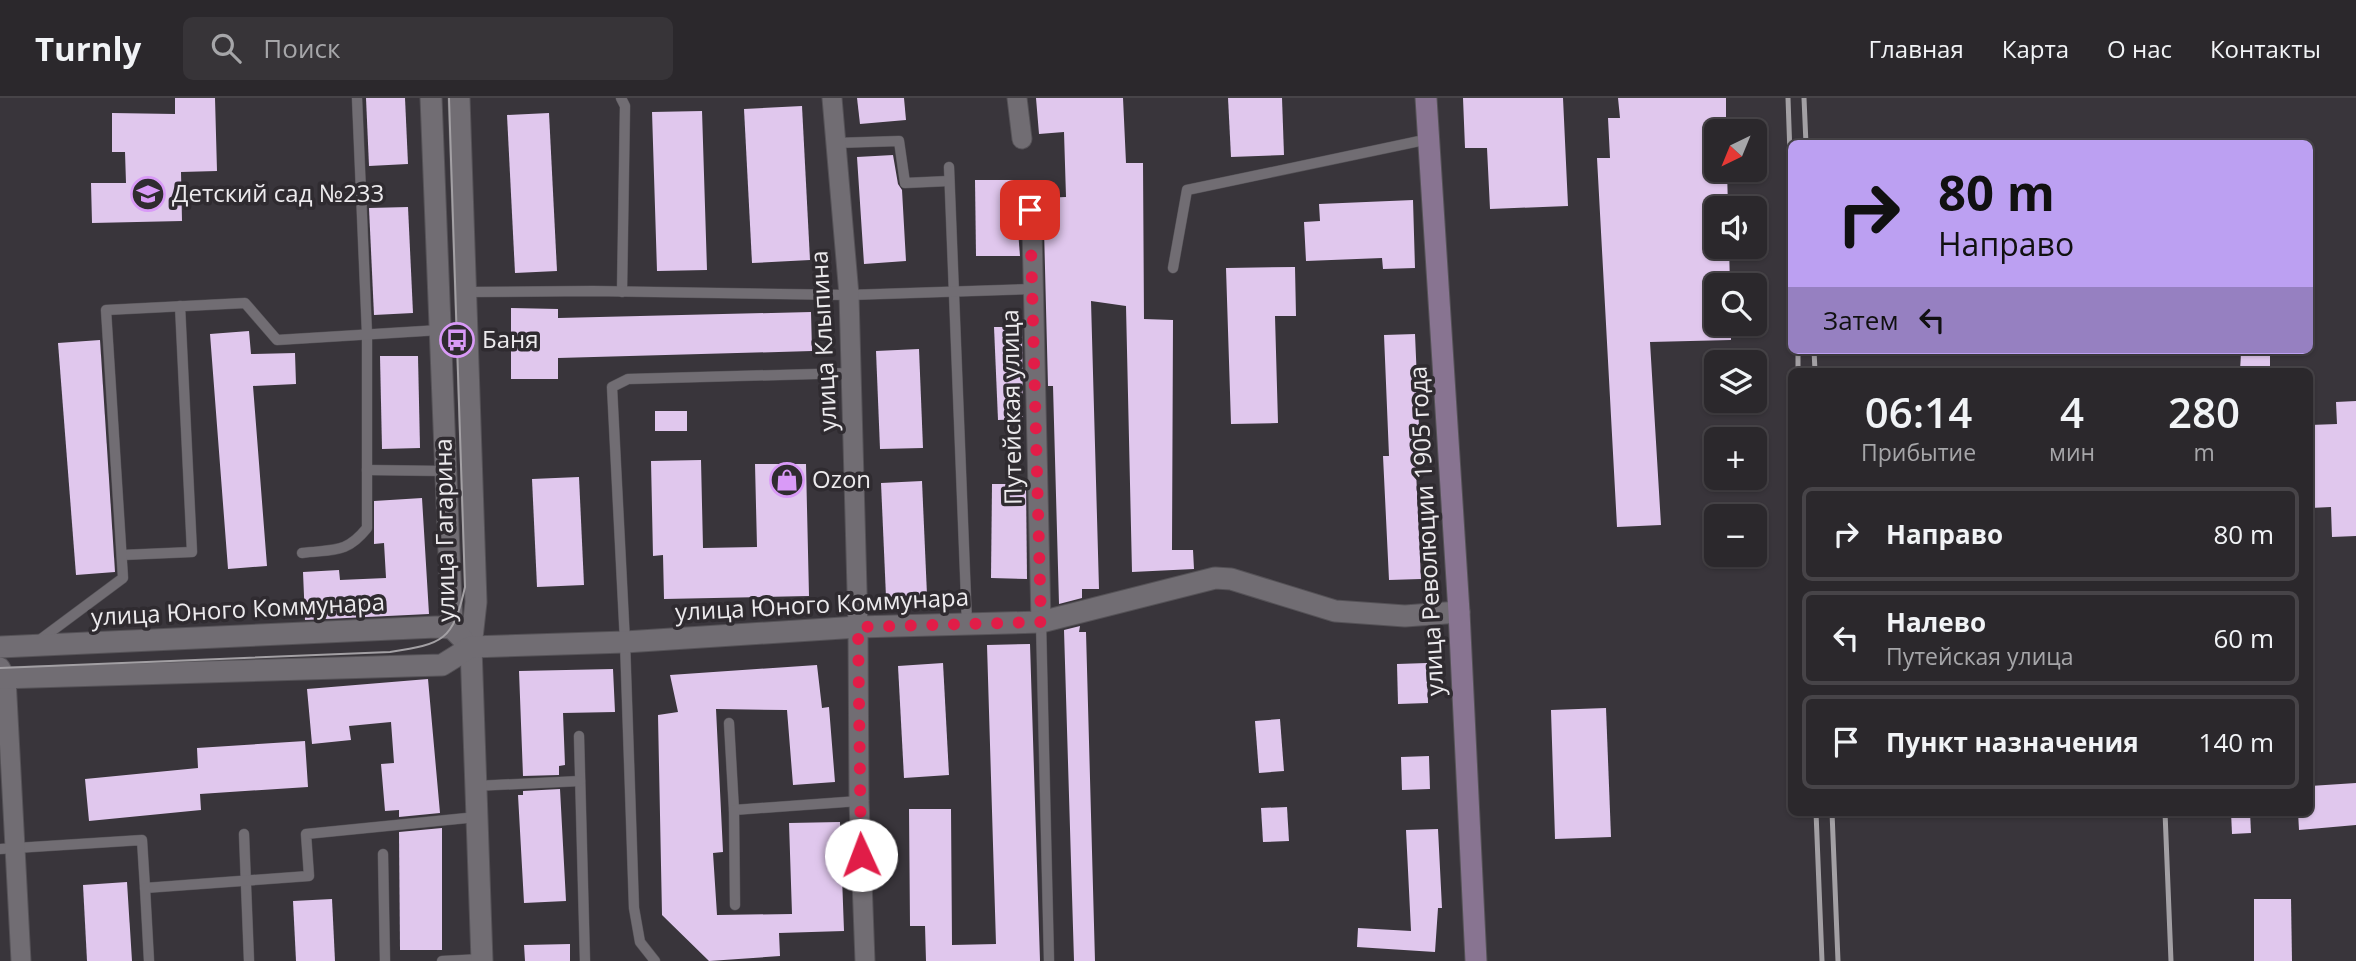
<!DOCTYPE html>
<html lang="ru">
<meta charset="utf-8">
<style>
:root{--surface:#2b282c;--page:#373438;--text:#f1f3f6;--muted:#a6a6a9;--line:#474448}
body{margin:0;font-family:"Open Sans",sans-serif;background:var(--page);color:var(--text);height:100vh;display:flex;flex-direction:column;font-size:26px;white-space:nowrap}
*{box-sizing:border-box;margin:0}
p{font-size:23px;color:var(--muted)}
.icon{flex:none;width:38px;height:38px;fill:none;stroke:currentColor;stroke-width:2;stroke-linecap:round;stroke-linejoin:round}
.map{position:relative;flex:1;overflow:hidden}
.panel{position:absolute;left:1788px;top:270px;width:525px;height:448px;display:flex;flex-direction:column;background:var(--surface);border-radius:10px;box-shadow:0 2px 5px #0004,0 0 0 2px var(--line)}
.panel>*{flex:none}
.hud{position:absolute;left:1788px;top:42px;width:525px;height:214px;border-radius:10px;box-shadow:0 2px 5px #0004,0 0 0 2px var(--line);background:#bca0f2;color:#111;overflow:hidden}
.needle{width:46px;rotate:223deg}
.fabs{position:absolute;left:1704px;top:21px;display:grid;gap:14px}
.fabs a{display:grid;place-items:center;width:63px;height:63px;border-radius:10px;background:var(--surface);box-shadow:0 2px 5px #0004,0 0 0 2px var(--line);font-size:35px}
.pin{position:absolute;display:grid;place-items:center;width:60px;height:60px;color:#fff;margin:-30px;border-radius:14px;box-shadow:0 4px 10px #0006}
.me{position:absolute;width:77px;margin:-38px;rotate:358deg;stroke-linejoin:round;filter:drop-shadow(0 0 5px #0008)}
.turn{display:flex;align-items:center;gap:24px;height:147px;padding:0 35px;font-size:32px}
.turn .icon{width:91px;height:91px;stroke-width:2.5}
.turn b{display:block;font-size:49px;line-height:60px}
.then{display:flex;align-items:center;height:66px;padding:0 35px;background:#0003;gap:14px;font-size:26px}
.eta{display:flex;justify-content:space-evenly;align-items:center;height:119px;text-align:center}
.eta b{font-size:42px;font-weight:600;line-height:49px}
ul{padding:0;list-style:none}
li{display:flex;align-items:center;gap:21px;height:94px;margin:0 14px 10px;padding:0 21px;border:4px solid var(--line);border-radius:10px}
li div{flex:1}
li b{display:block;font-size:26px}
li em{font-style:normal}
header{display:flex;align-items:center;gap:42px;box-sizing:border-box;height:98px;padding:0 35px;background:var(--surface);border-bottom:2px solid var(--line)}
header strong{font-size:33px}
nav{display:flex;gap:38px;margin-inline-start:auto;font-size:24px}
.search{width:490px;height:63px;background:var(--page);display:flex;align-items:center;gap:18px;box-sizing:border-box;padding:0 24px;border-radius:10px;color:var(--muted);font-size:26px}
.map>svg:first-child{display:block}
.building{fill:#e0c7ed}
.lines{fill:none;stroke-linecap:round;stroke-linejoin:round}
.service-casing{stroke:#555257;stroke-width:11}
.minor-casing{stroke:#555257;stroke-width:21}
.tertiary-casing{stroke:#555257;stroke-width:23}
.secondary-casing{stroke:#555257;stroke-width:23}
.service{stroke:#716d73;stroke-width:10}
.minor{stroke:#716d73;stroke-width:19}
.tertiary{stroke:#716d73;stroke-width:21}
.secondary{stroke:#887491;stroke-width:21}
.tram{stroke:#a3a0a4;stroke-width:2}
.rail{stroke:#a3a0a4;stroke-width:5}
.route{stroke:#e11d48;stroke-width:12;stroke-dasharray:0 21.6}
.labels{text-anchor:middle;stroke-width:7;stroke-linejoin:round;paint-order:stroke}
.poi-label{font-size:24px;fill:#eceaed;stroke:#2f2b30;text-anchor:start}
.street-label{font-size:24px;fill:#eceaed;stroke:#2f2b30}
</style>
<header>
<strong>Turnly</strong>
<div class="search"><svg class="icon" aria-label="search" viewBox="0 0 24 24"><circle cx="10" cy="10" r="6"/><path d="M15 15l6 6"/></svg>Поиск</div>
<nav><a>Главная</a><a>Карта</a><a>О нас</a><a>Контакты</a></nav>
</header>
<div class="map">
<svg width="2356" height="863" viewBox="0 0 2356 863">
<rect width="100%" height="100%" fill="#39353b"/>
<!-- building -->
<g class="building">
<path d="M 175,0 L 215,0 L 217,73 L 181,74 L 182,123 L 92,125 L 91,85 L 126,85 L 125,54 L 112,54 L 112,15 L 175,16 Z"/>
<path d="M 366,0 L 405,0 L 408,66 L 369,68 Z"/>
<path d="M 857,0 L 904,0 L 906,22 L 860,26 Z"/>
<path d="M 1036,0 L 1123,0 L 1126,65 L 1143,65 L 1144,221 L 1173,222 L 1172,452 L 1193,452 L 1194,471 L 1132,474 L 1126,208 L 1091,203 L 1099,491 L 1082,491 L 1082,500 L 1059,506 L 1053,288 L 1048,288 L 1044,131 L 1041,100 L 1066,99 L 1064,34 L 1039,36 Z"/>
<path d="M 1228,0 L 1282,0 L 1284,57 L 1231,59 Z"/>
<path d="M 1463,0 L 1563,0 L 1568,108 L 1490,111 L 1487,50 L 1465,50 Z"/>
<path d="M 1618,0 L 1726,0 L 1726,33 L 1717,33 L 1717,72 L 1727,72 L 1728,110 L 1717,110 L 1717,149 L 1729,149 L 1730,187 L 1717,187 L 1717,226 L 1731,226 L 1731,242 L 1650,244 L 1661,427 L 1617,429 L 1597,60 L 1610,60 L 1608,20 L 1620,20 Z"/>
<path d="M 802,8 L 810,162 L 752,165 L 744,11 Z"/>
<path d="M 702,13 L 707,172 L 657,173 L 652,14 Z"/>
<path d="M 549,15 L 557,173 L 515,175 L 507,17 Z"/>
<path d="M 893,57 L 898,86 L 902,92 L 906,163 L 864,166 L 857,59 Z"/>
<path d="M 975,82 L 1014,82 L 1020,158 L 976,158 Z"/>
<path d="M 1413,102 L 1415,170 L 1383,171 L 1382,160 L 1306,163 L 1304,124 L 1320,123 L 1319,106 Z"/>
<path d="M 408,109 L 413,215 L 374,217 L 369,110 Z"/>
<path d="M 1295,169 L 1296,218 L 1275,218 L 1278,325 L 1231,326 L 1226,170 Z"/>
<path d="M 511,210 L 558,211 L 558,220 L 811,214 L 812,253 L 558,260 L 558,281 L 511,281 Z"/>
<path d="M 994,229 L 1022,229 L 1023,321 L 998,322 Z"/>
<path d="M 249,233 L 251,256 L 295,255 L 296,286 L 253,288 L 267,468 L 228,471 L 210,236 Z"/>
<path d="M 1415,236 L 1419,329 L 1414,329 L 1421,481 L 1389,482 L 1383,358 L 1389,358 L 1384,237 Z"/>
<path d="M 100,242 L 115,474 L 76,477 L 58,245 Z"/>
<path d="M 919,251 L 923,350 L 880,351 L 876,253 Z"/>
<path d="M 2241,255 L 2270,257 L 2270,273 L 2240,273 Z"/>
<path d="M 380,258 L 418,258 L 420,350 L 382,351 Z"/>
<path d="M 2356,303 L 2356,438 L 2332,439 L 2331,409 L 2310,410 L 2310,327 L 2337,326 L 2336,304 Z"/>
<rect x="655" y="313" width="32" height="20"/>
<path d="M 701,362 L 703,450 L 757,449 L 755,366 L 806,366 L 809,498 L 664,501 L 663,457 L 653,458 L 651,363 Z"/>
<path d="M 579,379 L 584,487 L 537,489 L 532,381 Z"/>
<path d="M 922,383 L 927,497 L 886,499 L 881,385 Z"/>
<path d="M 992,386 L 1026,386 L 1027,481 L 991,480 Z"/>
<path d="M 422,400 L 429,516 L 305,522 L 303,474 L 339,472 L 340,482 L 386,480 L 384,445 L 374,446 L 374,403 Z"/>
<path d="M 1080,528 L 1079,534 L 1086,534 L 1095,863 L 1074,863 L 1064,532 Z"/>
<path d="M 1030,546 L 1040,863 L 926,863 L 925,828 L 910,828 L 909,711 L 951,711 L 952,847 L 996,846 L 987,547 Z"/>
<path d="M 943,565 L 949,677 L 904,680 L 898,568 Z"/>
<path d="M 1427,565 L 1428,605 L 1398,606 L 1397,566 Z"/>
<path d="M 817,567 L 822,610 L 829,609 L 835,684 L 793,687 L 787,612 L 716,611 L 723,754 L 713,755 L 717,817 L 792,816 L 789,725 L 840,724 L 844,833 L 779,835 L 780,858 L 709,863 L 662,817 L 658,617 L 678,614 L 670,577 Z"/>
<path d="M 613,571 L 615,614 L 563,615 L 565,667 L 559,668 L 559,677 L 523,678 L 519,573 Z"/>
<path d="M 428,581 L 440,715 L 399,719 L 399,712 L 385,713 L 381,666 L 394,665 L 391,624 L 349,628 L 351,642 L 312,646 L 307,591 Z"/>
<path d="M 1606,610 L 1611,739 L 1555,741 L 1551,612 Z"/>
<path d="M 1280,621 L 1284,673 L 1259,675 L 1255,623 Z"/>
<path d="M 305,643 L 308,689 L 200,696 L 201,712 L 89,723 L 85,681 L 198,670 L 197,650 Z"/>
<path d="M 1429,658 L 1430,691 L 1402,692 L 1401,659 Z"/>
<path d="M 2356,685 L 2356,727 L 2299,732 L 2298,714 L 2310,714 L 2310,688 Z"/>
<path d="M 560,691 L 566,803 L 524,805 L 518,697 L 523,697 L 523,693 Z"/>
<path d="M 1287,709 L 1289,743 L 1263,744 L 1261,710 Z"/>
<path d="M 2231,714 L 2250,714 L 2251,735 L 2232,736 Z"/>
<path d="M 442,730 L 442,852 L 400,852 L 399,734 Z"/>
<path d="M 1438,731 L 1442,810 L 1438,810 L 1435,854 L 1357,849 L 1358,830 L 1411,833 L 1406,732 Z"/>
<path d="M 127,784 L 132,863 L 87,863 L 83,787 Z"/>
<path d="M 332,801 L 335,863 L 296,863 L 293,803 Z"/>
<path d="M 2254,801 L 2291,801 L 2292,863 L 2254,863 Z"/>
<path d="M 570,846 L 570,863 L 525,863 L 524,847 Z"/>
</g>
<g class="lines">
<!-- service casing -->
<g class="service-casing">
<g id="service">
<path d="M 621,0 L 625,8 L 622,194"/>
<path d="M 836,45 L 899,43 L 905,85 L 949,83"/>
<path d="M 949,69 L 967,526"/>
<path d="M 1173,170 L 1187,92 L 1429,41"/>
<path d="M 466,194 L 593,193 L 849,197 L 1033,191"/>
<path d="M 367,372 L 446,373"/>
<path d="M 302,455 C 334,451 346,456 367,430 L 367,236 L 357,0"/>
<path d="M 122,457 L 192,454 L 180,208"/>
<path d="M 1041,524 L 1049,863"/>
<path d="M 37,544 L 123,480 L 106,212 L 245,205 L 277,242 L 440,232"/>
<path d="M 729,625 L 734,712 L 859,703"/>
<path d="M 579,638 L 585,863"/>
<path d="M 475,688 L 580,683"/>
<path d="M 734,712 L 735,807"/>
<path d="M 244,736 L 249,863"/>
<path d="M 0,751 L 142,742 L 145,790 L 309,778 L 306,736 L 477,719"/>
<path d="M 383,756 L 385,863"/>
<path d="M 145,790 L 149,863"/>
<path d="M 442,863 L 482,861"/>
<path d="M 655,863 L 640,844 L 634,810 L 625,544 L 612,289 L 628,281 L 851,275"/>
</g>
</g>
<!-- minor casing -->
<g class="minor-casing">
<g id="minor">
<path d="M 832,0 L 849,197 L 858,529 L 859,703 L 865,863"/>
<path d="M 1017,0 L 1022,41"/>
<path d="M 1028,93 L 1032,131 L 1041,524"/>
<path d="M 0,569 L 6,580 L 21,863"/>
</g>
</g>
<!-- tertiary casing -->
<g class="tertiary-casing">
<g id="tertiary">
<path d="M 431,0 L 452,530"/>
<path d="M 459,0 L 476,504 L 471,549 L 482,863"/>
<path d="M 0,549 L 436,529 L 452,530 L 462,540"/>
<path d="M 0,580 L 442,567 L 471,549 L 625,544 L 858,529 L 1041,524 L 1215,480 L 1231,481 L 1335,513 L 1405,518 L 1459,514"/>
</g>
</g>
<!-- secondary casing -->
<g class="secondary-casing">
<path id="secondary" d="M 1426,0 L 1459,514 L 1476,863"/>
</g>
<!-- service -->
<use href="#service" class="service"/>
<!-- minor -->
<use href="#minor" class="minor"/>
<!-- tertiary -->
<use href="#tertiary" class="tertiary"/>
<!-- secondary -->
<use href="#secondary" class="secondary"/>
<!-- tram -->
<path class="tram" d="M 0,570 L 390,554 C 443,546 453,543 465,489 L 449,0"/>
<!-- rail -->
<g class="rail">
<path d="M 1788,0 L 1792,113"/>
<path d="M 1804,0 L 1806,46"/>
<path d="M 1798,252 L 1798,273"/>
<path d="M 1814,252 L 1815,273"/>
<path d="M 1816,714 L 1822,863"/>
<path d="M 1832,714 L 1838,863"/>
<path d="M 2165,714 L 2171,863"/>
</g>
</g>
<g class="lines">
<!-- route -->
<path class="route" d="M 861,757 L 858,529 L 1041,524 L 1030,112"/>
</g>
<!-- icons -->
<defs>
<g id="school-ring" transform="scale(1.75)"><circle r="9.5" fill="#2f2b30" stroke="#d99af7" stroke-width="1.5"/><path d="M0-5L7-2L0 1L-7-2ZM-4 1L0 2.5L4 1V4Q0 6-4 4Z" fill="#d99af7"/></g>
<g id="bus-ring" transform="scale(1.75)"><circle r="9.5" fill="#2f2b30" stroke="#d99af7" stroke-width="1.5"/><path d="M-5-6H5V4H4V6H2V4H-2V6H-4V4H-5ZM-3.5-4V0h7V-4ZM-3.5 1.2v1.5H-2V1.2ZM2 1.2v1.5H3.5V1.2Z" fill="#d99af7"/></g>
<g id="shop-ring" transform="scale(1.75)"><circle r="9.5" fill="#2f2b30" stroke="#d99af7" stroke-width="1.5"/><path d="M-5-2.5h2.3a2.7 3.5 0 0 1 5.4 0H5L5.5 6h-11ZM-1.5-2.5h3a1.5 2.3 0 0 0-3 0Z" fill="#d99af7"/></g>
</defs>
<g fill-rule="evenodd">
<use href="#school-ring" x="148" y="96"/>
<use href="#bus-ring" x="457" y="242"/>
<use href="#shop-ring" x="787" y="382"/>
</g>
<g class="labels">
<!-- poi labels -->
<g class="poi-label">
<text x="172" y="104">Детский сад №233</text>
<text x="482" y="250">Баня</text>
<text x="812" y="390">Ozon</text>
</g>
<!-- street labels -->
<g class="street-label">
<text transform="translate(824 243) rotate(-93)" y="8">улица Клыпина</text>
<text transform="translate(1012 309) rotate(-91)" y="8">Путейская улица</text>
<text transform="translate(445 432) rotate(-91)" y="8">улица Гагарина</text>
<text transform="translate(1427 433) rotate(-93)" y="8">улица Революции 1905 года</text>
<text transform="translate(822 507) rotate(-3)" y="8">улица Юного Коммунара</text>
<text transform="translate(238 512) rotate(-3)" y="8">улица Юного Коммунара</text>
</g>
</g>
</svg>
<div class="fabs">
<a><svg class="needle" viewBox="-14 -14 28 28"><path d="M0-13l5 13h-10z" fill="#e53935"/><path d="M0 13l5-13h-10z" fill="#a6a6a9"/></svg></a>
<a><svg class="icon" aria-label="sound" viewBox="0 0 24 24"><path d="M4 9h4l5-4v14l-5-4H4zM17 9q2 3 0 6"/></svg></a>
<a><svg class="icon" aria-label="search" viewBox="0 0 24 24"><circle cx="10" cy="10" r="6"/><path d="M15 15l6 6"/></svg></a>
<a><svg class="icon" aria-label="layers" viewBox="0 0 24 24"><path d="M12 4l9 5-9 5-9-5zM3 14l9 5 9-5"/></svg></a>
<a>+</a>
<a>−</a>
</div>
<div class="pin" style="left:1030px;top:112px;background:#d93025"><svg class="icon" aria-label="arrive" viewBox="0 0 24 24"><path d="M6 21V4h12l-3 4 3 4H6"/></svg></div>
<svg class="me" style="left:861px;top:757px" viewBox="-20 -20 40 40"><circle r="19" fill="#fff"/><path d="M0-13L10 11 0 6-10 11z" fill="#e11d48"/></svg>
<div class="hud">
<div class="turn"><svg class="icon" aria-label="right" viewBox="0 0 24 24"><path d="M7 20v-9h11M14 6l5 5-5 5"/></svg><div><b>80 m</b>Направо</div></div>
<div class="then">Затем<svg class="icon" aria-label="left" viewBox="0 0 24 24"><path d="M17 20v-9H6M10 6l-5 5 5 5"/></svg></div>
</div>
<section class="panel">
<div class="eta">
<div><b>06:14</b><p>Прибытие</p></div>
<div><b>4</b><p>мин</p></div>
<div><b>280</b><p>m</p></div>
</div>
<ul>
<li><svg class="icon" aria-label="right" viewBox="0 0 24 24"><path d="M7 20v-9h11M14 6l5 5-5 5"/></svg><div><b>Направо</b></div><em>80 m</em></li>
<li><svg class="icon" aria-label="left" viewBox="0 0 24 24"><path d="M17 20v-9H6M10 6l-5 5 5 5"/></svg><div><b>Налево</b><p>Путейская улица</p></div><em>60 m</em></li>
<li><svg class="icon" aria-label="arrive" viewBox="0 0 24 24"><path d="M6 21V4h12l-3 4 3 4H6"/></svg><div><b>Пункт назначения</b></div><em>140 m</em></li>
</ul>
</section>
</div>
